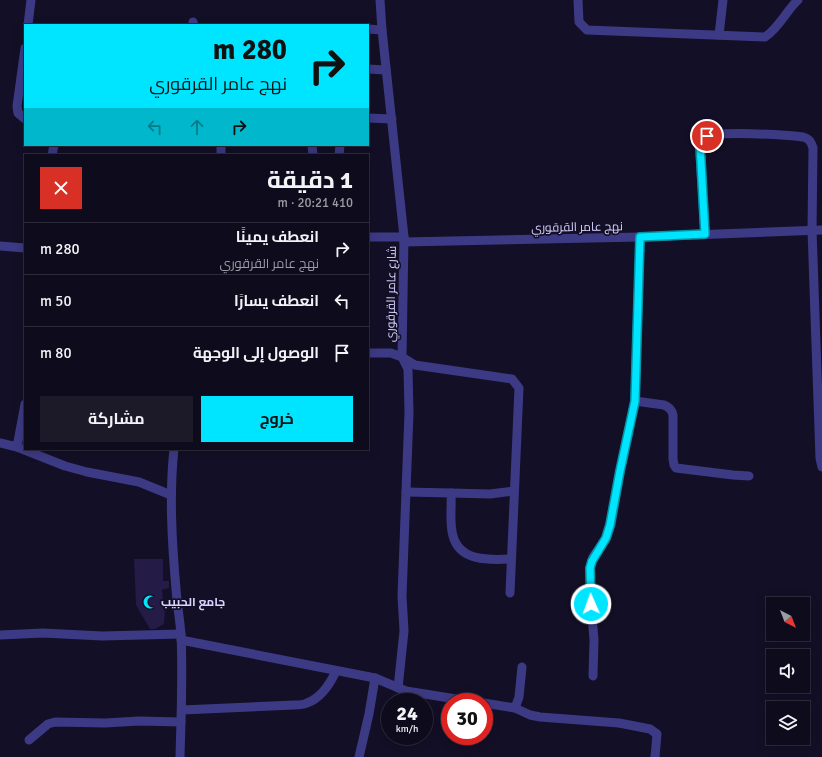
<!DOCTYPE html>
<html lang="ar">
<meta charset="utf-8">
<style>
:root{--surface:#0e0b1c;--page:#1c1929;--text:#f1f3f6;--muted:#9b9ba3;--line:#2e2b3b;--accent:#00e5ff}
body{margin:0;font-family:Signika,Cairo,sans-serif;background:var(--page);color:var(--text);direction:rtl;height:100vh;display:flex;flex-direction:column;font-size:15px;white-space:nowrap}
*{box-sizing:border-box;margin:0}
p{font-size:13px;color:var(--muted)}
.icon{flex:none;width:22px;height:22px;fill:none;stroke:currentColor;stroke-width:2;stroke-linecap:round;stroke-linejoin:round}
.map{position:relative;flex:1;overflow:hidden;direction:ltr}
.side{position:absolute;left:24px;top:154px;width:345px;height:296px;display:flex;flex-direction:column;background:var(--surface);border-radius:0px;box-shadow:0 2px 10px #0003,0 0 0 1px var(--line);direction:rtl}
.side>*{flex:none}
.guide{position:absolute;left:24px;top:24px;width:345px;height:122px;border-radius:0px;box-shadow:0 2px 10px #0003,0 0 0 1px var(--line);direction:rtl;background:#00e5ff;color:#111;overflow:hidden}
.needle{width:26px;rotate:138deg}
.fabs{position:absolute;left:766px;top:597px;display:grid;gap:8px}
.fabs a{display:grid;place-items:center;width:44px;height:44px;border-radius:0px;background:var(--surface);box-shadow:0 2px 10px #0003,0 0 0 1px var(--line);font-size:20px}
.speed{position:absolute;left:381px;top:693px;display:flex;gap:8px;font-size:20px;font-weight:700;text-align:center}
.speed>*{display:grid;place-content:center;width:52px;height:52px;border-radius:50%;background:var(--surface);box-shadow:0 2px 10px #0003,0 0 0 1px var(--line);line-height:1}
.speed small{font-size:10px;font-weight:400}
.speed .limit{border:6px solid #d22;background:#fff;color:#111}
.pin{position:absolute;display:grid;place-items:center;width:34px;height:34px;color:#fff;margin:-17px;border:2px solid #fff;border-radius:50%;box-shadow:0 1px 4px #0007}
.me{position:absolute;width:44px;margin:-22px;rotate:358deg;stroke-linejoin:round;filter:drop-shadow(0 0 3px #0008)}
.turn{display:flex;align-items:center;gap:14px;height:84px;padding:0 16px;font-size:18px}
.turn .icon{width:52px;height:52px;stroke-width:2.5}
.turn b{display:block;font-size:28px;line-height:34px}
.lanes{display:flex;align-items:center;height:38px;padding:0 16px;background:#0003;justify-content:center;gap:20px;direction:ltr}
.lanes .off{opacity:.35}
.round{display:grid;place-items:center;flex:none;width:42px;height:42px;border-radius:0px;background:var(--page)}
.summary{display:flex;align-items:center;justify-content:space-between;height:68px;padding:0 16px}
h1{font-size:24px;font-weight:700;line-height:30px}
.primary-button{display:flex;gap:8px;margin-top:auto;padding:8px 16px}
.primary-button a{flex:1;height:46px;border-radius:0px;background:var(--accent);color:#111;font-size:16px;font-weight:700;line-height:46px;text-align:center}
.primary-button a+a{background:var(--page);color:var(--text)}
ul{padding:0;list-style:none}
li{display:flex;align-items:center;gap:12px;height:52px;padding:0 16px;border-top:1px solid var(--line)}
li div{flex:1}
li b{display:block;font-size:15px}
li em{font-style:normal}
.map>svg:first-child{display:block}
.building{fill:#241b47}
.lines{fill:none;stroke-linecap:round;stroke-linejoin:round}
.minor{stroke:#3d3a85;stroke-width:9}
.route-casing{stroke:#0095a6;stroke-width:10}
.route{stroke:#00e5ff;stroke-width:7}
.labels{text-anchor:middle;stroke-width:3.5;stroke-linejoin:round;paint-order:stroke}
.street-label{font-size:12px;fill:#d9d4ff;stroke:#130f26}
.poi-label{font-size:12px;font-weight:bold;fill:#d9d4ff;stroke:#130f26;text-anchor:start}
</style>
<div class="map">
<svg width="822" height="757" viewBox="0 0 822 757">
<rect width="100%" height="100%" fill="#130f26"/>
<!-- building -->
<path class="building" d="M 134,559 L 163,559 L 163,581 L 169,581 L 169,588 L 162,590 L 163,599 L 160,601 L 165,612 L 164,624 L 155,629 L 150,629 L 136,605 Z"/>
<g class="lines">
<!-- minor -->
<g class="minor">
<path d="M 380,0 L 382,30 L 404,237 L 402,357 L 415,365 L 512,379 L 519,388 L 510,593"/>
<path d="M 578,0 L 579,22 L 587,30 L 765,37 C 779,28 786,11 798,0"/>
<path d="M 193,22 L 194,25"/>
<path d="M 28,25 L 31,0"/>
<path d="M 368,29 L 382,30"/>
<path d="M 719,35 L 723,0"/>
<path d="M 25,48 L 17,106 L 18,113 L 25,119"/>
<path d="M 368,69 L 386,70"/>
<path d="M 368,118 L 392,119"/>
<path d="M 221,145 L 221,155"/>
<path d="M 312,145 L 313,155"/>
<path d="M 52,155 L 54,145"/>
<path d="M 339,155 L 340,145"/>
<path d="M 705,234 L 700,156 C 700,150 698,142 703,138 C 713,130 788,135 803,137 C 810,139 811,142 813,148 L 812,230 L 820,458 L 822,467"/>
<path d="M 368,237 L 404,237"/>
<path d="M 404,242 L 640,237 L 822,230"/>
<path d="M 0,246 L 25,248"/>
<path d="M 368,353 L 391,353 L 402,357 L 408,369 L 409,413 L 402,596 L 404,631 L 398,688"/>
<path d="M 635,401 L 664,405 C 669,407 672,410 673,415 L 673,459 L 674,465 L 676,468 L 733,475 L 749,476"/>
<path d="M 0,443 L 17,447 L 65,466 L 87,472 L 139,482 L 171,495"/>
<path d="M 17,447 L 25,404"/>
<path d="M 174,449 C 169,495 172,543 176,589 C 177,604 180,620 181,635 C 183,675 181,716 180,757"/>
<path d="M 406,492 L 451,493 C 452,507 449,522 453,536 C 460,562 490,560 511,559"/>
<path d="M 451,493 L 490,494 L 514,491"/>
<path d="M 0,635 L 43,633 L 102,636 L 181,634"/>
<path d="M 181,640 L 375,678 L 406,691 L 475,702"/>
<path d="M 593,676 L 594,640 L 590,592 L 590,568 L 593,557 L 606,538 L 611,525 L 620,471 L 635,401 L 640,237"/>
<path d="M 484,703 L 515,708 L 530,715 L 540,717 L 619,723 L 650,729 L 657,734 L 655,757"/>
<path d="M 515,708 L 519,697 L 522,667"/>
<path d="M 182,710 L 294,705 C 298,705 303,705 307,703 C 321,698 330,684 336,671"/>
<path d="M 29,740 L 48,724 L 55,722 L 105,723 L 139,721 L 181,722"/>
<path d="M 359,757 L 369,714 L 375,678"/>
</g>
</g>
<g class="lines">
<!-- route casing -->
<g class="route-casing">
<path id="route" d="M 591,604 L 590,568 L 592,561 L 606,538 L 610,525 L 620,471 L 635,401 L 640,237 L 705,234 L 700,144 L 702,139 L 707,136"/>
</g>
<!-- route -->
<use href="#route" class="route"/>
</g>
<!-- icons -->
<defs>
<g id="mosque-bare" transform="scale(1.08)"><path d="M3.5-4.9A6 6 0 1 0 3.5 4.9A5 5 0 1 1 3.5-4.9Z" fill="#00e5ff" stroke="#130f26" stroke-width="2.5" paint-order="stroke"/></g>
</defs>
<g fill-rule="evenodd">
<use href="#mosque-bare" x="150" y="602"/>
</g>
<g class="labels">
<!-- street labels -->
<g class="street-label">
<text transform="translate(577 227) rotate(-1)" y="4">نهج عامر القرقوري</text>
<text transform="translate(391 294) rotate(-89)" y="4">شارع عامر القرقوري</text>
</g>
<!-- poi labels -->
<g class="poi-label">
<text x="161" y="606">جامع الحبيب</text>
</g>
</g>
</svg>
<div class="fabs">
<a><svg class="needle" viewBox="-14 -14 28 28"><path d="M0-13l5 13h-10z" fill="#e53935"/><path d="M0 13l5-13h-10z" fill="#9b9ba3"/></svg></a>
<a><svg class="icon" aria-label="sound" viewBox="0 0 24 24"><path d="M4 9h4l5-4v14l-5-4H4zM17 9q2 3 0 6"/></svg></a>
<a><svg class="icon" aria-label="layers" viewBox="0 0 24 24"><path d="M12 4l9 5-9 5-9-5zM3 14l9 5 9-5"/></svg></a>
</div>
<div class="speed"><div>24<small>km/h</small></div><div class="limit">30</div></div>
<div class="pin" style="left:707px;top:136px;background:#d93025"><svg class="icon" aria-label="arrive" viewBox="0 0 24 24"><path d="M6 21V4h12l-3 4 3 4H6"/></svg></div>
<svg class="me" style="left:591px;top:604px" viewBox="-20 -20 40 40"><circle r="17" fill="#00e5ff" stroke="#fff" stroke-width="3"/><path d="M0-11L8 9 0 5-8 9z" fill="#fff"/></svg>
<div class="guide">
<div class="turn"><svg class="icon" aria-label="right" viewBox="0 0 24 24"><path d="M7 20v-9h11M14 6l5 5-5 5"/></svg><div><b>280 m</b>نهج عامر القرقوري</div></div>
<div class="lanes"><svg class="icon off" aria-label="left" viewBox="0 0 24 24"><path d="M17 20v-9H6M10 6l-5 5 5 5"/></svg><svg class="icon off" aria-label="ahead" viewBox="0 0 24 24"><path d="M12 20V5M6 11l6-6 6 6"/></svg><svg class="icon" aria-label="right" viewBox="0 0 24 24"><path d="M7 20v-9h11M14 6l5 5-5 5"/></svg></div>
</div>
<section class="side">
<div class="summary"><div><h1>1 دقيقة</h1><p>410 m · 20:21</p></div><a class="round" style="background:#d93025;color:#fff"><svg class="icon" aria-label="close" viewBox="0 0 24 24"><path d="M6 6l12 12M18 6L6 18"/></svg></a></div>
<ul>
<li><svg class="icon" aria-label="right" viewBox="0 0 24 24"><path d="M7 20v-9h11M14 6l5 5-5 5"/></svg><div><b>انعطف يمينًا</b><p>نهج عامر القرقوري</p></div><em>280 m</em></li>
<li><svg class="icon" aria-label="left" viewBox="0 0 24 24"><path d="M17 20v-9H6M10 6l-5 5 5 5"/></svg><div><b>انعطف يسارًا</b></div><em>50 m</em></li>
<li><svg class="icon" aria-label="arrive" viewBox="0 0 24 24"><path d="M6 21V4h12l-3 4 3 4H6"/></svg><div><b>الوصول إلى الوجهة</b></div><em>80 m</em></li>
</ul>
<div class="primary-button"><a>خروج</a><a>مشاركة</a></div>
</section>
</div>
